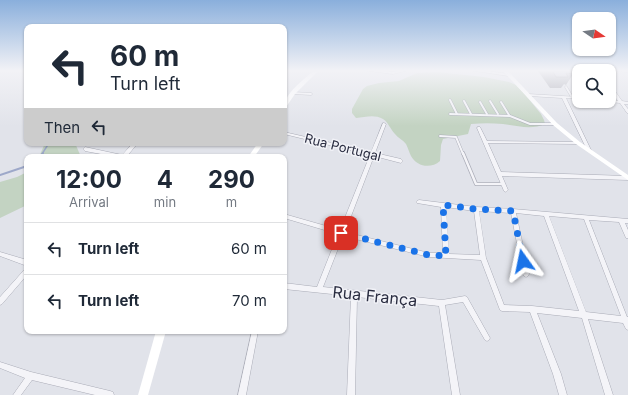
<!DOCTYPE html>
<meta charset="utf-8">
<style>
:root{--surface:#fff;--page:#f6f6f7;--text:#1f2937;--muted:#747a83;--line:#e0e1e3}
body{margin:0;font-family:Inter,sans-serif;background:var(--page);color:var(--text);height:100vh;display:flex;flex-direction:column;font-size:15px;white-space:nowrap}
*{box-sizing:border-box;margin:0}
p{font-size:13px;color:var(--muted)}
.icon{flex:none;width:22px;height:22px;fill:none;stroke:currentColor;stroke-width:2;stroke-linecap:round;stroke-linejoin:round}
.map{position:relative;flex:1;overflow:hidden}
.sheet{position:absolute;left:24px;top:154px;width:263px;height:180px;display:flex;flex-direction:column;background:var(--surface);border-radius:8px;box-shadow:0 1px 3px #0004}
.sheet>*{flex:none}
.guide{position:absolute;left:24px;top:24px;width:263px;height:122px;border-radius:8px;box-shadow:0 1px 3px #0004;background:#fff;color:var(--text);overflow:hidden}
.needle{width:26px;rotate:103deg}
.buttons{position:absolute;left:572px;top:12px;display:grid;gap:8px}
.buttons a{display:grid;place-items:center;width:44px;height:44px;border-radius:8px;background:var(--surface);box-shadow:0 1px 3px #0004;font-size:20px}
.pin{position:absolute;display:grid;place-items:center;width:34px;height:34px;color:#fff;margin:-17px;border-radius:8px;box-shadow:0 2px 6px #0006}
.me{position:absolute;width:44px;margin:-22px;rotate:348deg;stroke-linejoin:round;filter:drop-shadow(0 0 3px #0008)}
.turn{display:flex;align-items:center;gap:14px;height:84px;padding:0 20px;font-size:18px}
.turn .icon{width:52px;height:52px;stroke-width:2.5}
.turn b{display:block;font-size:28px;line-height:34px}
.then{display:flex;align-items:center;height:38px;padding:0 20px;background:#0003;gap:8px;font-size:15px}
.eta{display:flex;justify-content:space-evenly;align-items:center;height:68px;text-align:center}
.eta b{font-size:24px;font-weight:700;line-height:28px}
ul{padding:0;list-style:none}
li{display:flex;align-items:center;gap:12px;height:52px;padding:0 20px;border-top:1px solid var(--line)}
li div{flex:1}
li b{display:block;font-size:15px}
li em{font-style:normal}
.map>svg:first-child{display:block}
.green{fill:#c3d3c2}
.lines{fill:none;stroke-linecap:round;stroke-linejoin:round}
.stream-far1{stroke:#9da8c9;stroke-width:1.5}
.stream{stroke:#9da8c9;stroke-width:2}
.lane-far1-casing{stroke:#aaacb7;stroke-width:3}
.lane-casing{stroke:#aaacb7;stroke-width:4}
.street-casing{stroke:#aaacb7;stroke-width:1}
.lane-far1{stroke:#f4f4f8;stroke-width:2}
.lane{stroke:#f4f4f8;stroke-width:2.5}
.street{fill:#f4f4f8;fill-rule:evenodd}
.secondary{fill:#fff;fill-rule:evenodd}
.wall{fill:#a3a5af}
.building{fill:#bec0cc;stroke:#85868f}
.route{stroke:#1a73e8;stroke-width:7;stroke-dasharray:0 12.6}
.labels{text-anchor:middle;stroke-width:3;stroke-linejoin:round;paint-order:stroke}
.street-label{font-size:13px;fill:#2a2d41;stroke:#f1f2f7}
.near-street-label{font-size:16px;fill:#2a2d41;stroke:#f1f2f7}
</style>
<div class="map">
<svg width="628" height="395" viewBox="0 0 628 395">
<rect width="100%" height="100%" fill="#e1e3ea"/>
<!-- green -->
<g class="green">
<path d="M 437,72 L 484,77 L 509,82 L 516,85 L 523,92 L 541,114 L 544,120 L 545,124 C 532,130 517,126 503,124 C 492,123 482,123 471,124 L 468,134 L 443,139 L 441,145 L 440,161 C 431,169 417,167 411,156 C 409,152 408,148 406,144 C 403,140 398,138 395,134 C 390,129 389,123 383,119 C 375,114 365,117 356,118 L 352,113 L 352,109 L 363,89 L 367,86 L 379,83 L 399,81 L 417,73 Z"/>
<path d="M 45,143 L 75,143 L 81,157 L 39,157 Z"/>
<path d="M 27,172 L 27,205 L 0,218 L 0,182 L 17,177 Z"/>
</g>
<g class="lines">
<!-- stream-far1 -->
<path class="stream-far1" d="M 42,154 L 49,143"/>
<!-- stream -->
<g class="stream">
<path d="M 40,157 L 43,153"/>
<path d="M 0,175 L 27,166"/>
</g>
<!-- lane-far1 casing -->
<g class="lane-far1-casing">
<g id="lane-far1">
<path d="M 613,70 L 628,71"/>
<path d="M 566,87 L 572,97"/>
<path d="M 293,93 L 311,94"/>
<path d="M 450,100 L 457,114"/>
<path d="M 464,101 L 471,114"/>
<path d="M 490,101 L 498,114"/>
<path d="M 480,102 L 487,114"/>
<path d="M 501,102 L 509,115"/>
<path d="M 450,114 L 510,116 L 530,124 L 555,124"/>
<path d="M 440,136 L 456,137 L 463,154"/>
</g>
</g>
<!-- lane casing -->
<g class="lane-casing">
<path id="lane" d="M 463,153 L 476,184 L 503,184"/>
</g>
<!-- street casing -->
<g class="street-casing">
<g id="street">
<path d="M 363,70 L 378,70 L 393,72 L 401,70 L 409,70 L 393,74 Z"/>
<path d="M 469,70 L 481,70 L 509,74 L 511,75 L 509,76 Z"/>
<rect x="597" y="70" width="4" height="1"/>
<path d="M 609,84 L 610,84 L 622,101 L 628,102 L 628,104 L 624,104 L 628,109 L 628,113 L 627,113 L 620,103 L 609,102 L 607,101 L 609,101 L 609,100 L 618,101 L 609,88 Z"/>
<path d="M 528,94 L 579,97 L 579,99 L 566,98 L 591,150 L 591,151 L 589,152 L 587,150 L 562,98 L 529,96 L 528,96 Z"/>
<path d="M 383,123 L 384,123 L 386,124 L 375,153 L 401,159 L 403,161 L 401,163 L 374,156 L 345,232 L 429,253 L 443,253 L 441,207 L 417,203 L 416,202 L 417,201 L 419,200 L 476,207 L 513,209 L 628,219 L 628,223 L 625,223 L 628,230 L 628,238 L 626,238 L 619,222 L 589,220 L 627,317 L 628,317 L 628,330 L 626,329 L 623,323 L 588,319 L 613,395 L 605,395 L 582,318 L 537,313 L 561,374 L 567,395 L 559,395 L 553,374 L 530,312 L 502,311 L 500,310 L 481,260 L 429,257 L 343,236 L 323,287 L 442,300 L 465,296 L 467,297 L 490,338 L 489,340 L 487,341 L 485,340 L 463,302 L 445,305 L 460,395 L 452,395 L 439,306 L 357,297 L 355,395 L 347,395 L 351,296 L 284,289 L 284,283 L 317,287 L 338,234 L 284,218 L 284,214 L 340,230 L 370,155 L 284,134 L 284,132 L 371,152 ZM 446,207 L 474,211 L 480,255 L 449,254 ZM 479,211 L 511,213 L 523,274 L 524,276 L 526,277 L 528,276 L 529,274 L 516,213 L 544,216 L 579,311 L 532,306 L 504,305 L 486,258 ZM 549,216 L 584,219 L 621,316 L 586,312 Z"/>
<path d="M 478,127 L 480,127 L 487,141 L 578,142 L 580,143 L 578,144 L 488,143 L 501,172 L 628,176 L 628,180 L 502,176 L 508,190 L 506,192 L 504,191 L 477,128 Z"/>
<path d="M 133,143 L 138,143 L 127,156 L 127,157 L 117,157 L 85,151 L 83,149 L 85,147 L 122,155 Z"/>
<path d="M 0,252 L 27,260 L 27,266 L 0,256 Z"/>
<path d="M 27,268 L 27,275 L 2,304 L 0,305 L 0,297 L 25,269 Z"/>
<path d="M 252,331 L 258,331 L 246,395 L 238,395 Z"/>
<path d="M 0,362 L 31,372 L 110,391 L 113,392 L 114,395 L 95,395 L 32,380 L 21,395 L 13,395 L 25,378 L 0,368 Z"/>
</g>
</g>
<!-- lane-far1 -->
<use href="#lane-far1" class="lane-far1"/>
<!-- lane -->
<use href="#lane" class="lane"/>
<!-- street -->
<use href="#street" class="street"/>
<!-- secondary -->
<g class="secondary">
<path d="M 314,70 L 319,70 L 295,94 L 286,107 L 284,108 C 284,93 304,80 314,70 Z"/>
<path d="M 502,70 L 507,70 L 557,123 L 580,142 L 628,175 L 628,180 L 576,144 L 553,125 Z"/>
<path d="M 258,143 L 264,143 L 254,157 L 248,157 Z"/>
<path d="M 156,331 L 166,331 L 148,395 L 138,395 Z"/>
</g>
</g>
<!-- wall -->
<path class="wall" d="M 571,70 L 573,74 L 566,85 L 564,84 L 561,88 L 550,88 L 538,71 Z"/>
<!-- building -->
<path class="building" d="M 552,70 L 571,70 L 573,74 L 566,73 L 568,77 L 556,77 Z"/>
<!-- sky -->
<linearGradient id="sky" x2="0" y2="1"><stop stop-color="#8aafdc"/><stop offset="0.56" stop-color="#f2f2f6"/><stop offset="1" stop-color="#f2f2f6" stop-opacity="0"/></linearGradient>
<rect width="628" height="126" fill="url(#sky)"/>
<g class="lines">
<!-- route -->
<path class="route" d="M 341,233 L 429,255 L 446,256 L 443,205 L 476,209 L 513,211 L 523,261"/>
</g>
<g class="labels">
<!-- street labels -->
<g class="street-label">
<text transform="translate(343 147) rotate(14)" y="5">Rua Portugal</text>
</g>
<!-- near-street labels -->
<g class="near-street-label">
<text transform="translate(375 296) rotate(6)" y="6">Rua França</text>
</g>
</g>
</svg>
<div class="buttons">
<a><svg class="needle" viewBox="-14 -14 28 28"><path d="M0-13l5 13h-10z" fill="#e53935"/><path d="M0 13l5-13h-10z" fill="#747a83"/></svg></a>
<a><svg class="icon" aria-label="search" viewBox="0 0 24 24"><circle cx="10" cy="10" r="6"/><path d="M15 15l6 6"/></svg></a>
</div>
<div class="pin" style="left:341px;top:233px;background:#d93025"><svg class="icon" aria-label="arrive" viewBox="0 0 24 24"><path d="M6 21V4h12l-3 4 3 4H6"/></svg></div>
<svg class="me" style="left:523px;top:261px" viewBox="-20 -20 40 40"><path d="M0-17L14 15 0 8-14 15z" fill="#1a73e8" stroke="#fff" stroke-width="4"/></svg>
<div class="guide">
<div class="turn"><svg class="icon" aria-label="left" viewBox="0 0 24 24"><path d="M17 20v-9H6M10 6l-5 5 5 5"/></svg><div><b>60 m</b>Turn left</div></div>
<div class="then">Then<svg class="icon" aria-label="left" viewBox="0 0 24 24"><path d="M17 20v-9H6M10 6l-5 5 5 5"/></svg></div>
</div>
<section class="sheet">
<div class="eta">
<div><b>12:00</b><p>Arrival</p></div>
<div><b>4</b><p>min</p></div>
<div><b>290</b><p>m</p></div>
</div>
<ul>
<li><svg class="icon" aria-label="left" viewBox="0 0 24 24"><path d="M17 20v-9H6M10 6l-5 5 5 5"/></svg><div><b>Turn left</b></div><em>60 m</em></li>
<li><svg class="icon" aria-label="left" viewBox="0 0 24 24"><path d="M17 20v-9H6M10 6l-5 5 5 5"/></svg><div><b>Turn left</b></div><em>70 m</em></li>
</ul>
</section>
</div>
